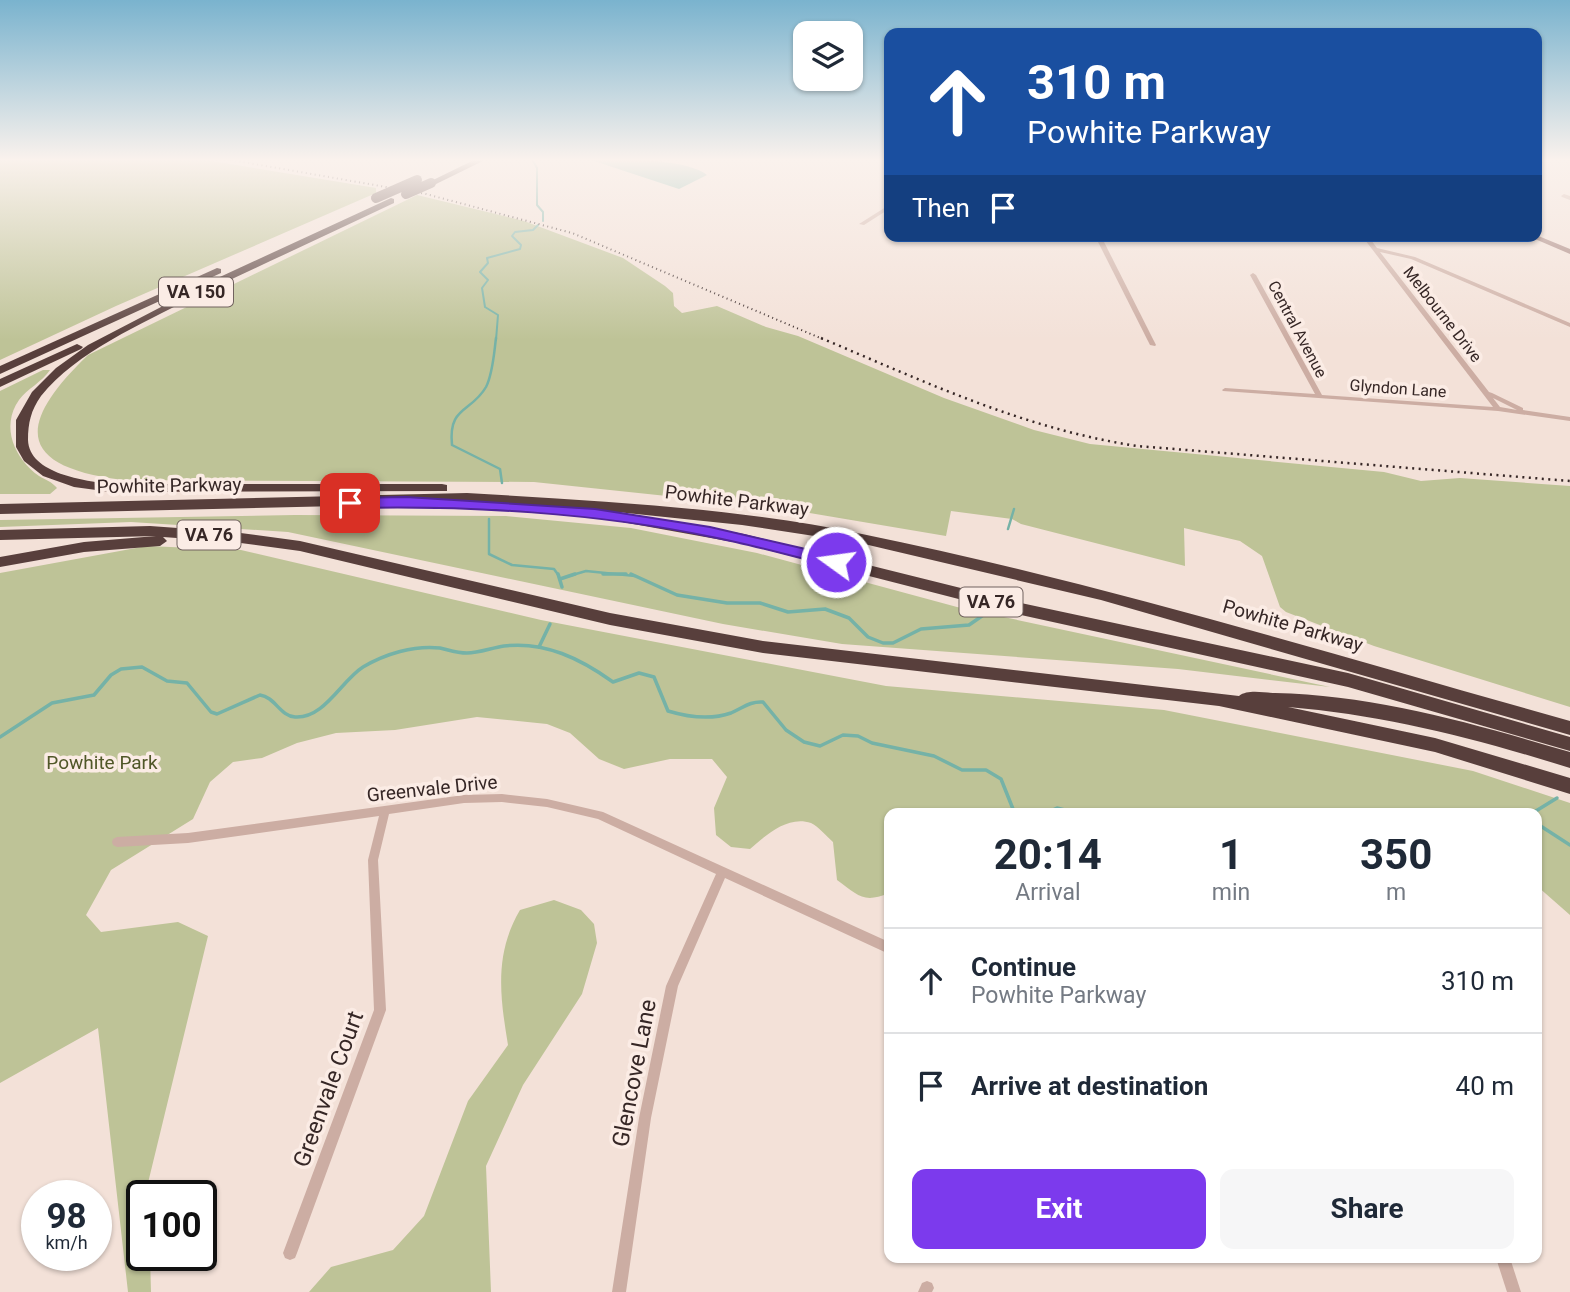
<!DOCTYPE html>
<style>
:root{--surface:#fff;--page:#f6f6f7;--text:#1f2937;--muted:#747a83;--line:#e0e1e3;--accent:#7c3aed}
body{margin:0;font-family:Roboto,sans-serif;background:var(--page);color:var(--text);height:100vh;display:flex;flex-direction:column;font-size:26px;white-space:nowrap}
*{box-sizing:border-box;margin:0}
p{font-size:23px;color:var(--muted)}
.icon{flex:none;width:38px;height:38px;fill:none;stroke:currentColor;stroke-width:2;stroke-linecap:round;stroke-linejoin:round}
.map{position:relative;flex:1;overflow:hidden}
.side{position:absolute;left:884px;top:808px;width:658px;height:455px;display:flex;flex-direction:column;background:var(--surface);border-radius:14px;box-shadow:0 2px 5px #0004}
.side>*{flex:none}
.guide{position:absolute;left:884px;top:28px;width:658px;height:214px;border-radius:14px;box-shadow:0 2px 5px #0004;background:#1a4fa0;color:#fff;overflow:hidden}
.tools{position:absolute;left:793px;top:21px;display:grid;gap:14px}
.tools a{display:grid;place-items:center;width:70px;height:70px;border-radius:14px;background:var(--surface);box-shadow:0 2px 5px #0004;font-size:35px}
.speed{position:absolute;left:21px;top:1180px;display:flex;gap:14px;font-size:35px;font-weight:700;text-align:center}
.speed>*{display:grid;place-content:center;width:91px;height:91px;border-radius:50%;background:var(--surface);box-shadow:0 2px 5px #0004;line-height:1}
.speed small{font-size:18px;font-weight:400}
.speed .limit{border:4px solid #111;border-radius:10px;background:#fff;color:#111}
.pin{position:absolute;display:grid;place-items:center;width:60px;height:60px;color:#fff;margin:-30px;border-radius:14px;box-shadow:0 4px 10px #0006}
.me{position:absolute;width:77px;margin:-38px;rotate:284deg;stroke-linejoin:round;filter:drop-shadow(0 0 5px #0008)}
.turn{display:flex;align-items:center;gap:24px;height:147px;padding:0 28px;font-size:32px}
.turn .icon{width:91px;height:91px;stroke-width:2.5}
.turn b{display:block;font-size:49px;line-height:60px}
.then{display:flex;align-items:center;height:66px;padding:0 28px;background:#0003;gap:14px;font-size:26px}
.eta{display:flex;justify-content:space-evenly;align-items:center;height:119px;text-align:center}
.eta b{font-size:42px;font-weight:700;line-height:49px}
.action{display:flex;gap:14px;margin-top:auto;padding:14px 28px}
.action a{flex:1;height:80px;border-radius:14px;background:var(--accent);color:#fff;font-size:28px;font-weight:700;line-height:80px;text-align:center}
.action a+a{background:var(--page);color:var(--text)}
ul{padding:0;list-style:none}
li{display:flex;align-items:center;gap:21px;height:105px;padding:0 28px;border-top:2px solid var(--line)}
li div{flex:1}
li b{display:block;font-size:26px}
li em{font-style:normal}
.map>svg:first-child{display:block}
.green{fill:#bec397}
.water{fill:#75b2a7}
.lines{fill:none;stroke-linecap:round;stroke-linejoin:round}
.stream-far2{stroke:#75b2a7;stroke-width:2}
.stream-far1{stroke:#75b2a7;stroke-width:2.5}
.stream{stroke:#75b2a7;stroke-width:3.5}
.minor{fill:#ccada3;fill-rule:evenodd}
.secondary{fill:#a07b75;fill-rule:evenodd}
.motorway{fill:#583f3c;fill-rule:evenodd}
.rail-far1{stroke:#362726;stroke-width:2;stroke-dasharray:1 3.5;stroke-linecap:butt}
.rail{stroke:#362726;stroke-width:2.5;stroke-dasharray:2 4.5;stroke-linecap:butt}
.motorway-bridge{stroke:#583f3c;stroke-width:10}
.route{fill:#7c3aed;stroke:#51269a;stroke-width:2}
.labels{text-anchor:middle;stroke-width:7;stroke-linejoin:round;paint-order:stroke}
.far-street-label{font-size:16px;fill:#362726;stroke:#fbece5}
.shield{fill:#fbece5;stroke:#71625f;stroke-width:2}
.shield-label{font-size:18px;font-weight:bold;fill:#362726}
.street-label{font-size:19px;fill:#362726;stroke:#fbece5}
.park-label{font-size:19px;fill:#505728;stroke:#fbece5}
.near-street-label{font-size:23px;fill:#362726;stroke:#fbece5}
</style>
<div class="map">
<svg width="1570" height="1292" viewBox="0 0 1570 1292">
<rect width="100%" height="100%" fill="#f3e1d8"/>
<!-- green -->
<g class="green">
<path d="M 0,159 L 200,159 L 376,188 L 376,193 L 116,306 L 0,360 Z"/>
<path d="M 417,195 L 524,221 L 623,258 L 665,286 L 673,293 L 674,306 L 682,313 L 717,306 L 766,327 L 798,336 L 944,398 L 1034,430 L 1090,444 L 1384,472 L 1421,481 L 1460,478 L 1570,486 L 1570,707 L 1374,646 L 1286,612 L 1280,607 L 1262,556 L 1240,541 L 1184,528 L 1185,566 L 1021,524 L 1012,519 L 951,511 L 946,536 L 780,508 L 534,482 L 123,480 C 16,467 16,424 88,355 Z"/>
<path d="M 43,370 L 50,370 C 42,382 27,389 19,400 C 0,427 15,459 39,476 C 46,480 52,482 57,488 L 50,494 L 0,494 L 0,391 Z"/>
<path d="M 295,515 L 506,516 L 631,528 L 757,553 L 957,607 L 1330,687 L 1178,669 L 842,644 L 723,624 L 288,532 L 131,522 L 0,527 L 0,520 Z"/>
<path d="M 147,546 L 241,550 L 541,620 L 886,686 L 1164,710 L 1473,771 L 1570,803 L 1570,915 L 1537,886 L 1536,814 L 889,814 L 889,893 C 863,904 858,895 837,880 L 833,842 C 827,837 818,826 811,823 C 788,815 766,835 750,849 L 731,847 L 716,835 L 714,808 L 727,777 L 712,759 L 670,759 L 624,769 L 599,759 L 570,733 L 547,724 L 477,717 L 395,730 L 336,733 L 297,743 L 262,758 L 233,762 L 210,782 L 193,819 L 111,870 L 86,915 L 101,932 L 178,922 L 208,936 L 148,1183 L 148,1195 L 142,1195 L 142,1255 L 150,1255 L 151,1292 L 128,1292 L 98,1028 L 0,1083 L 0,573 Z"/>
<path d="M 554,900 L 581,910 L 594,924 L 597,943 L 582,994 L 523,1085 L 486,1166 L 491,1292 L 309,1292 L 331,1267 L 393,1250 L 424,1216 L 468,1101 L 508,1045 C 500,997 494,954 520,910 Z"/>
</g>
<!-- water -->
<path class="water" d="M 588,159 C 615,159 687,158 707,175 L 679,189 Z"/>
<g class="lines">
<!-- stream-far2 -->
<g class="stream-far2">
<path d="M 532,159 L 537,168 L 537,205 L 543,212 L 543,221"/>
<path d="M 496,340 L 498,315 L 485,307 L 482,288 L 488,280 L 480,272 L 488,263 L 487,258 L 520,249 L 521,245 L 512,236 L 515,232 L 533,230 L 538,225"/>
</g>
<!-- stream-far1 -->
<g class="stream-far1">
<path d="M 496,338 C 494,353 493,373 486,387 C 471,413 448,406 452,445 L 500,469 L 502,483"/>
<path d="M 489,519 L 489,554 L 512,565 L 554,569 L 559,576"/>
<path d="M 1008,529 L 1014,509"/>
<path d="M 569,576 L 586,571 L 635,576"/>
</g>
<!-- stream -->
<g class="stream">
<path d="M 558,574 L 562,587"/>
<path d="M 603,574 L 626,574"/>
<path d="M 631,574 L 677,595 L 727,603 L 760,603 L 788,612 L 825,609 L 849,618 L 868,637 L 883,643 L 893,643 L 921,629 L 969,625 L 982,616"/>
<path d="M 560,579 L 575,574"/>
<path d="M 539,647 L 550,624"/>
<path d="M 0,737 L 52,703 L 94,695 L 111,675 L 121,669 L 142,667 L 167,681 L 187,683 L 211,712 L 217,714 L 260,695 C 275,697 280,716 295,717 C 324,719 341,681 363,667 C 385,654 414,645 440,648 C 449,650 457,653 467,653 C 479,653 491,648 504,646 C 545,641 581,659 613,682 L 639,673 L 654,677 L 668,711 C 688,717 711,720 731,713 C 743,708 750,701 763,702 L 786,730 L 804,742 L 820,746 L 843,735 L 858,736 L 872,743 L 934,756 L 962,770 L 986,770 L 1001,779 L 1015,814"/>
<path d="M 1044,814 L 1057,808 L 1080,814"/>
<path d="M 1531,814 L 1557,798"/>
<path d="M 1536,823 L 1570,845"/>
</g>
<!-- minor -->
<g class="minor">
<path d="M 1564,194 L 1570,196 L 1570,200 L 1562,197 L 1561,196 Z"/>
<path d="M 889,205 L 889,209 L 864,225 L 859,224 Z"/>
<path d="M 1095,236 L 1101,236 L 1156,345 L 1155,346 L 1150,345 Z"/>
<path d="M 1362,236 L 1368,236 L 1377,248 L 1415,257 L 1570,323 L 1570,327 L 1411,259 L 1380,252 L 1489,392 L 1492,393 L 1523,408 L 1523,410 L 1570,417 L 1570,421 L 1498,411 L 1223,391 L 1222,390 L 1225,388 L 1315,394 L 1250,275 L 1253,273 L 1256,275 L 1322,395 L 1493,407 ZM 1493,398 L 1517,410 L 1500,407 Z"/>
<path d="M 502,794 L 547,799 L 603,812 L 889,942 L 889,954 L 725,878 L 678,986 L 651,1118 L 626,1292 L 612,1292 L 639,1118 L 666,986 L 716,874 L 598,819 L 547,807 L 502,802 L 464,803 L 389,814 L 378,860 L 386,1010 L 297,1253 L 295,1258 L 290,1260 L 285,1258 L 283,1253 L 374,1010 L 368,860 L 379,816 L 188,843 L 117,847 L 113,845 L 112,842 L 113,839 L 117,837 L 188,833 L 464,795 Z"/>
<path d="M 1496,1258 L 1510,1258 L 1521,1292 L 1507,1292 Z"/>
<path d="M 927,1281 L 932,1283 L 934,1288 L 932,1292 L 918,1292 L 922,1283 Z"/>
</g>
<!-- secondary -->
<path class="secondary" d="M 1536,235 L 1570,249 L 1570,254 L 1528,236 Z"/>
<!-- motorway -->
<g class="motorway">
<path d="M 476,159 L 487,159 L 434,185 L 427,183 Z"/>
<path d="M 391,198 L 394,199 L 394,203 C 327,235 259,266 192,298 C 143,323 76,352 41,396 C 31,410 28,423 28,440 C 29,474 86,481 111,484 L 442,484 L 447,485 L 447,491 L 111,492 L 74,487 L 43,476 L 24,461 L 16,447 L 16,420 L 32,392 L 56,368 L 88,345 L 209,282 Z"/>
<path d="M 217,268 L 221,269 L 221,273 L 0,374 L 0,366 Z"/>
<path d="M 77,344 L 83,347 L 81,349 L 0,387 L 0,379 Z"/>
<path d="M 467,493 C 598,501 733,507 862,534 C 1101,583 1335,655 1570,721 L 1570,735 L 1101,600 L 860,543 L 742,525 L 617,512 L 744,534 L 1021,603 L 1348,673 L 1570,737 L 1570,751 L 1348,687 L 1021,615 L 744,544 L 611,520 L 609,517 L 616,512 L 467,503 L 0,514 L 0,504 Z"/>
<path d="M 150,526 L 233,532 L 300,541 L 610,613 L 763,641 L 1239,696 C 1248,689 1264,693 1275,693 C 1376,695 1474,724 1570,752 L 1570,768 C 1477,739 1385,715 1288,707 L 1435,738 L 1570,778 L 1570,794 L 1435,752 L 1219,706 L 763,653 L 610,625 L 300,551 L 233,542 L 163,537 L 167,541 L 160,546 L 84,552 L 0,567 L 0,557 L 84,542 L 156,536 L 0,540 L 0,530 Z"/>
</g>
<!-- rail-far1 -->
<path class="rail-far1" d="M 226,159 L 426,194 L 572,233 L 825,340"/>
<!-- rail -->
<path class="rail" d="M 821,338 C 925,382 1025,429 1137,446 L 1570,481"/>
<!-- motorway-bridge -->
<g class="motorway-bridge">
<path d="M 406,194 L 431,183"/>
<path d="M 376,198 L 417,180"/>
</g>
</g>
<!-- sky -->
<linearGradient id="sky" x2="0" y2="1"><stop stop-color="#7ab3ce"/><stop offset="0.47" stop-color="#faf2ed"/><stop offset="1" stop-color="#faf2ed" stop-opacity="0"/></linearGradient>
<rect width="1570" height="340" fill="url(#sky)"/>
<!-- route -->
<path class="route" d="M 406,497 L 595,509 L 710,527 L 836,556 L 844,562 L 836,567 C 795,557 753,545 712,537 C 598,513 466,505 350,508 L 343,503 L 350,498 Z"/>
<g class="labels">
<!-- far-street labels -->
<g class="far-street-label">
<text transform="translate(1443 314) rotate(52)" y="6">Melbourne Drive</text>
<text transform="translate(1298 329) rotate(62)" y="6">Central Avenue</text>
<text transform="translate(1398 388) rotate(4)" y="6">Glyndon Lane</text>
</g>
<!-- shield labels -->
<g class="shield">
<rect x="159" y="277.5" width="74" height="29" rx="5"/>
<rect x="177.5" y="520.5" width="63" height="29" rx="5"/>
<rect x="959.5" y="587.5" width="63" height="29" rx="5"/>
</g>
<g class="shield-label">
<text x="196" y="298">VA 150</text>
<text x="209" y="541">VA 76</text>
<text x="991" y="608">VA 76</text>
</g>
<!-- street labels -->
<g class="street-label">
<text transform="translate(169 485) rotate(-1)" y="7">Powhite Parkway</text>
<text transform="translate(737 500) rotate(7)" y="7">Powhite Parkway</text>
<text transform="translate(1293 625) rotate(16)" y="7">Powhite Parkway</text>
<text transform="translate(432 788) rotate(-6)" y="7">Greenvale Drive</text>
</g>
<!-- park labels -->
<g class="park-label">
<text x="102" y="769">Powhite Park</text>
</g>
<!-- near-street labels -->
<g class="near-street-label">
<text transform="translate(634 1073) rotate(-79)" y="8">Glencove Lane</text>
<text transform="translate(328 1089) rotate(-70)" y="8">Greenvale Court</text>
</g>
</g>
</svg>
<div class="tools">
<a><svg class="icon" aria-label="layers" viewBox="0 0 24 24"><path d="M12 4l9 5-9 5-9-5zM3 14l9 5 9-5"/></svg></a>
</div>
<div class="speed"><div>98<small>km/h</small></div><div class="limit">100</div></div>
<div class="pin" style="left:350px;top:503px;background:#d93025"><svg class="icon" aria-label="arrive" viewBox="0 0 24 24"><path d="M6 21V4h12l-3 4 3 4H6"/></svg></div>
<svg class="me" style="left:836px;top:562px" viewBox="-20 -20 40 40"><circle r="17" fill="#7c3aed" stroke="#fff" stroke-width="3"/><path d="M0-11L8 9 0 5-8 9z" fill="#fff"/></svg>
<div class="guide">
<div class="turn"><svg class="icon" aria-label="ahead" viewBox="0 0 24 24"><path d="M12 20V5M6 11l6-6 6 6"/></svg><div><b>310 m</b>Powhite Parkway</div></div>
<div class="then">Then<svg class="icon" aria-label="arrive" viewBox="0 0 24 24"><path d="M6 21V4h12l-3 4 3 4H6"/></svg></div>
</div>
<section class="side">
<div class="eta">
<div><b>20:14</b><p>Arrival</p></div>
<div><b>1</b><p>min</p></div>
<div><b>350</b><p>m</p></div>
</div>
<ul>
<li><svg class="icon" aria-label="ahead" viewBox="0 0 24 24"><path d="M12 20V5M6 11l6-6 6 6"/></svg><div><b>Continue</b><p>Powhite Parkway</p></div><em>310 m</em></li>
<li><svg class="icon" aria-label="arrive" viewBox="0 0 24 24"><path d="M6 21V4h12l-3 4 3 4H6"/></svg><div><b>Arrive at destination</b></div><em>40 m</em></li>
</ul>
<div class="action"><a>Exit</a><a>Share</a></div>
</section>
</div>
